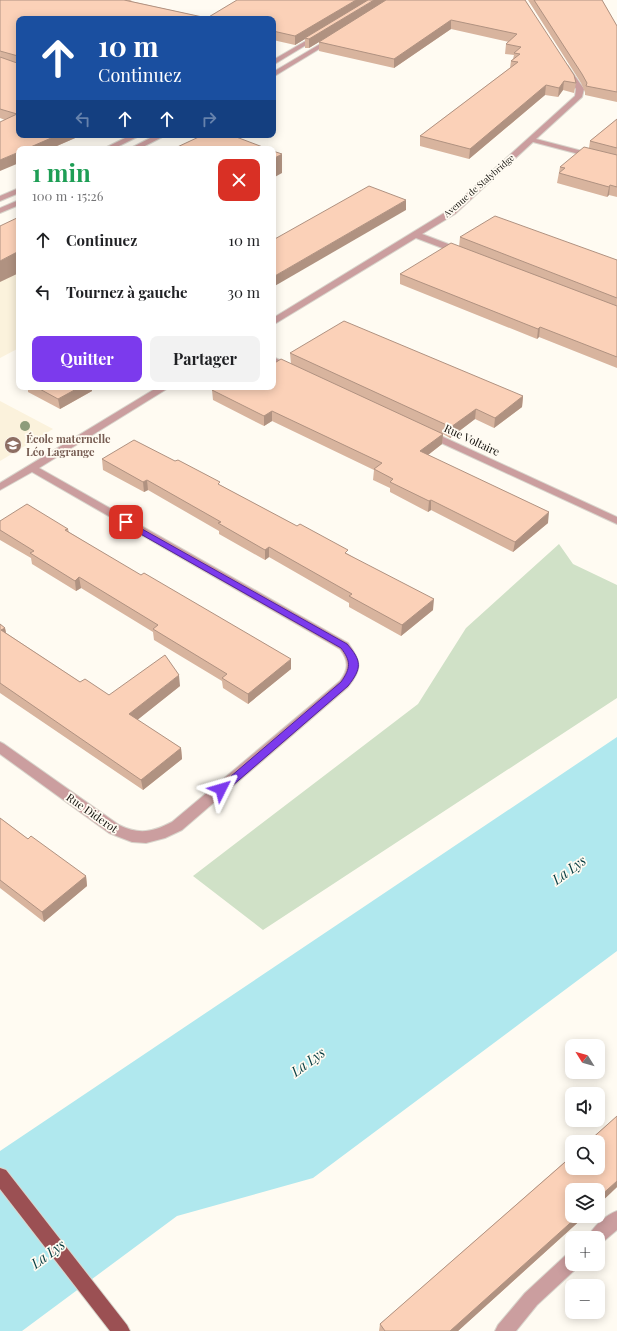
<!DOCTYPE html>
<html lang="fr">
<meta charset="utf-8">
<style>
:root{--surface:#fff;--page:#f2f2f2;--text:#202124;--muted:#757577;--accent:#7c3aed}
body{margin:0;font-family:"Playfair Display",serif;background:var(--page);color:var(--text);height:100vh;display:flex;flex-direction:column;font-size:15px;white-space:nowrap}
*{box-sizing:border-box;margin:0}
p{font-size:13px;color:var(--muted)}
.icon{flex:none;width:22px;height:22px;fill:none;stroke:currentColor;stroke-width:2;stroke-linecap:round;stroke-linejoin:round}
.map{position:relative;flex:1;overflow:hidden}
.drawer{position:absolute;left:16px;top:146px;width:260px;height:244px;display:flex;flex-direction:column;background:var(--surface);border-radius:8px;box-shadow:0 2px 10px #0003}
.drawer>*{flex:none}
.top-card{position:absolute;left:16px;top:16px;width:260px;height:122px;border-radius:8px;box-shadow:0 2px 10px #0003;background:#1a4fa0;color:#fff;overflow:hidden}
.needle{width:26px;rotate:307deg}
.tools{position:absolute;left:565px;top:1039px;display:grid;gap:8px}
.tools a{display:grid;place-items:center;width:40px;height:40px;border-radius:8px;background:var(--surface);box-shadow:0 2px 10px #0003;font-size:20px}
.pin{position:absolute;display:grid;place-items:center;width:34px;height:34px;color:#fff;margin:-17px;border-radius:8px;box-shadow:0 2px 6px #0006}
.me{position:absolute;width:44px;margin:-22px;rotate:50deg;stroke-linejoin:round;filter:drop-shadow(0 0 3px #0008)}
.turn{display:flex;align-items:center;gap:14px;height:84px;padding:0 16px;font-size:18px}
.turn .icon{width:52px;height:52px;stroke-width:2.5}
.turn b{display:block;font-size:28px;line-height:34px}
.lanes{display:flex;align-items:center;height:38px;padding:0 16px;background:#0003;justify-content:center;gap:20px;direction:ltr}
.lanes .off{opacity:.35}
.round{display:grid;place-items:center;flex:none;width:42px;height:42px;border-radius:8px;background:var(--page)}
.head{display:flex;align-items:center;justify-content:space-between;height:68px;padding:0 16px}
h1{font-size:24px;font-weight:700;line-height:30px;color:#1e9e55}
.button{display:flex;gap:8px;margin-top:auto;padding:8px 16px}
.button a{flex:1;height:46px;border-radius:8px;background:var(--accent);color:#fff;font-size:16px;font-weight:700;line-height:46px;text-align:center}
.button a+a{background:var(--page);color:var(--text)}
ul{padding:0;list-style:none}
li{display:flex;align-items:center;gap:12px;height:52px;padding:0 16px}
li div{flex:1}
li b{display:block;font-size:15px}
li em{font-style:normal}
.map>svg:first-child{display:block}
.built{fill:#fbf2dc}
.green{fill:#d0e1c7}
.water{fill:#b0e8ee}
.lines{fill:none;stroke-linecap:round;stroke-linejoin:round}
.street-casing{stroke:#d9d6cd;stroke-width:2}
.primary-casing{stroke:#d9d6cd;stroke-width:2}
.street{fill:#cb9e9f;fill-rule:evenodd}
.primary{fill:#9b5053;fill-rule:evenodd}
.tree{fill:#8d9c7b}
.wall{fill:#d8b49e}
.shaded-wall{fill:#b09281}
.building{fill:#fbd1b8;stroke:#b09281}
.route{fill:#7c3aed;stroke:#51269a}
.labels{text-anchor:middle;stroke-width:3.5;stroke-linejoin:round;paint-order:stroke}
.far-street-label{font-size:9px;fill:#13110c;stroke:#fffbf2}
.education-label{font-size:11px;font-weight:bold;fill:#785e54;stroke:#fffbf2;text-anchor:start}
.street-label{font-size:11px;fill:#13110c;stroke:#fffbf2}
.near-water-label{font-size:14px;font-style:italic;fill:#073d42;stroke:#fffbf2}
</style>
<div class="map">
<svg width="617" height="1331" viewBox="0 0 617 1331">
<rect width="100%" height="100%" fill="#fffbf2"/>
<!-- built -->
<g class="built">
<path d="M 0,251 L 19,260 L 19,348 L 0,358 Z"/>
<path d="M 0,401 L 53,429 L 0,461 Z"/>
</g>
<!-- green -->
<path class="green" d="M 559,544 L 573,564 L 617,585 L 617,698 L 263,930 L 193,876 L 418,704 L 466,628 Z"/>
<!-- water -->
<path class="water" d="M 617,737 L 617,951 L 313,1178 L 177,1216 L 22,1331 L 0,1331 L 0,1151 Z"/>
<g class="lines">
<!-- street casing -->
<g class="street-casing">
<g id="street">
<path d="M 316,35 L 321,36 L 273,65 L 273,60 Z"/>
<path d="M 332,37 L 334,38 L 334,40 L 273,77 L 273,72 Z"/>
<path d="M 566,65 L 568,66 L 584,89 L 582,97 L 536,139 L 617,160 L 617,164 L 533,142 L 455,214 L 422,234 L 464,250 L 464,254 L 458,254 L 416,238 L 273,325 L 273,318 L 449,210 L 575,96 L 576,89 L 563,67 Z"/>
<path d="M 131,135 L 141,135 L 113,149 L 103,149 Z"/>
<path d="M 156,135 L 166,135 L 139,149 L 129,149 Z"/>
<path d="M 19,188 L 19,193 L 0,201 L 0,196 Z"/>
<path d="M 19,200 L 19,205 L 0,213 L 0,208 Z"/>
<path d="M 273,357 L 295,367 L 297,369 L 292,372 L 273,364 Z"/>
<path d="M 158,387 L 170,387 L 39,468 L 348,643 C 362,662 362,669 348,687 L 182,830 L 165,838 L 146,843 L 132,842 L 119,837 L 109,833 L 0,754 L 0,742 L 4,744 L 119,825 C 139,835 153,832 172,822 L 340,681 C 349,669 349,661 340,649 L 32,472 L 0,490 L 0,483 Z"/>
<path d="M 428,430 L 617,517 L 617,524 L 424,435 L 423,433 Z"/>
<path d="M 617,1211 L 617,1230 L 598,1246 L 598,1238 L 588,1238 C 592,1227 606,1215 617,1211 Z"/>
<path d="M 572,1252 L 572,1264 L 579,1264 L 578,1267 L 537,1305 L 516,1331 L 495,1331 L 498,1325 L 525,1293 L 566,1255 Z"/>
</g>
</g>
<!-- primary casing -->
<g class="primary-casing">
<path id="primary" d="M 0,1168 L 6,1170 L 127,1325 L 130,1331 L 110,1331 L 0,1189 Z"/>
</g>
<!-- street -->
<use href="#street" class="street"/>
<!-- primary -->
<use href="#primary" class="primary"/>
</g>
<!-- trees -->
<circle class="tree" cx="25" cy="426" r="5"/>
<!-- wall -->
<g class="wall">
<path d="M 0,0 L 132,0 L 130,1 L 207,18 L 525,0 L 576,83 L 574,93 L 563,90 L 558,97 L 545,95 L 469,159 L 420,146 L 420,136 L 510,68 L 511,61 L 513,59 L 514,55 L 505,54 L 506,44 L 509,42 L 451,29 L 394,68 L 319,51 L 319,42 L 309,48 L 305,48 L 305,39 L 295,45 L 273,40 L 273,19 L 82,135 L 50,149 L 19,149 L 5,120 L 0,118 Z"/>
<path d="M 528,0 L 602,0 L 617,26 L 617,102 L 585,95 L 585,92 L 581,83 Z"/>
<path d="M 617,119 L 617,197 L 609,195 L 607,197 L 557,183 L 560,167 L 589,148 L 590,141 Z"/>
<path d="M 460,237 L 617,260 L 617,368 L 539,337 L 537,339 L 400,284 L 400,274 L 459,247 Z"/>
<path d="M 290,353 L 523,396 L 522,407 L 494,428 L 475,419 L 450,438 L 443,434 L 442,444 L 428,455 L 548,523 L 513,552 L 431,510 L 428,512 L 390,492 L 390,488 L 373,480 L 374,470 L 272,421 L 264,426 L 213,400 L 212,390 L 291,364 Z"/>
<path d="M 28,387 L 92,387 L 92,391 L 60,409 L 28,392 Z"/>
<path d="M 102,459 L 220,485 L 348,554 L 433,610 L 401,636 L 349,607 L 349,603 L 269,557 L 265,560 L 219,534 L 219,531 L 148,490 L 144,492 L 103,470 Z"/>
<path d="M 0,521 L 68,529 L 69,532 L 291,669 L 248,704 L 223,688 L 222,681 L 154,640 L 153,632 L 81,588 L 76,591 L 32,564 L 31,558 L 0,540 Z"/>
<path d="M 0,624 L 5,628 L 6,633 L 80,682 L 109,695 L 180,686 L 137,720 L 181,748 L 182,759 L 143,790 L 0,693 Z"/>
<path d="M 0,818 L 28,839 L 86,876 L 87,886 L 44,922 L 0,888 Z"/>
<path d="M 617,1116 L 617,1187 L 598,1205 L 598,1190 L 585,1216 L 458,1331 L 379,1331 L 380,1324 Z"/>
</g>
<!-- shaded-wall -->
<g class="shaded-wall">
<path d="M 356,0 L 370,0 L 305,38 L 305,39 L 295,45 L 295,36 Z"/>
<path d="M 374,0 L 389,0 L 309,48 L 309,39 Z"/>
<path d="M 451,20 L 451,29 L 394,68 L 394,59 Z"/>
<path d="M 564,81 L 563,90 L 558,97 L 559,88 Z"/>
<path d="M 546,85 L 545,95 L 469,159 L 470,149 Z"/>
<path d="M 58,135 L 82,135 L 50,149 L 26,149 Z"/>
<path d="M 19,152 L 19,163 L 0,171 L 0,160 Z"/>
<path d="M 282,154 L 282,173 L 273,178 L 273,159 Z"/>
<path d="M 610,185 L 609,195 L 607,197 L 609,187 Z"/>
<path d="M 406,200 L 406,210 L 273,287 L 273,277 Z"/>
<path d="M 19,251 L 19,273 L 0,282 L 0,261 Z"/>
<path d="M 540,327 L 539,337 L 537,339 L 538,329 Z"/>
<path d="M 80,387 L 92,387 L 92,391 L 60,409 L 58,399 Z"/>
<path d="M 523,396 L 522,407 L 494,428 L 495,418 Z"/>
<path d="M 476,409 L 475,419 L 450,438 L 451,427 Z"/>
<path d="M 272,411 L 272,421 L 264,426 L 264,416 Z"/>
<path d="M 443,434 L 442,444 L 419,462 L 420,451 Z"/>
<path d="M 147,480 L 148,490 L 144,492 L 143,482 Z"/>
<path d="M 431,500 L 431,510 L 428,512 L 429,501 Z"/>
<path d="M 549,512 L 548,523 L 513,552 L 515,542 Z"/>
<path d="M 269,547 L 269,557 L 265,560 L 265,550 Z"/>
<path d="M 79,577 L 81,588 L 76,591 L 75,581 Z"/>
<path d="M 434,599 L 433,610 L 401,636 L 402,625 Z"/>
<path d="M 5,628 L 7,638 L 1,630 Z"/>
<path d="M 291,659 L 291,669 L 248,704 L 248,694 Z"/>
<path d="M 179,675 L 180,686 L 131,725 L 129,714 Z"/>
<path d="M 181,748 L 182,759 L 143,790 L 141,780 Z"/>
<path d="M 86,876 L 87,886 L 44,922 L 42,912 Z"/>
<path d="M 617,1181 L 617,1187 L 598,1205 L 598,1198 Z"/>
<path d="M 578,1216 L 585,1216 L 458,1331 L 450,1331 Z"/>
</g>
<!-- building -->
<g class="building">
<path d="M 0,0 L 124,0 L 207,18 L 237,0 L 356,0 L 295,36 L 273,31 L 273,19 L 19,19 L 19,61 L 18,56 L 0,51 Z"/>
<path d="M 368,0 L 374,0 L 309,39 L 305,38 Z"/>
<path d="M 386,0 L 525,0 L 574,75 L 576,83 L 564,81 L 559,88 L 546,85 L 470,149 L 420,136 L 518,62 L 511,61 L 520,54 L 514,53 L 521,47 L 506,44 L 517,34 L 451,20 L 394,59 L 319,42 Z"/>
<path d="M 534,0 L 602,0 L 617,26 L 617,92 L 586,86 L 587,83 L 582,74 Z"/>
<path d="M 0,57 L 17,63 L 19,62 L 19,135 L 58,135 L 26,149 L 19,149 L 19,152 L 0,160 L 0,122 L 17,114 L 0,109 Z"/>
<path d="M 617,119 L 617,148 L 590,141 Z"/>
<path d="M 203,135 L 231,135 L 268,149 L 173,149 Z"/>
<path d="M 584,147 L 617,155 L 617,187 L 610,185 L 609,187 L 559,173 L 565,168 L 560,167 Z"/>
<path d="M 273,151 L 282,154 L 273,159 Z"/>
<path d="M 369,186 L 406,200 L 273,277 L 273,240 Z"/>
<path d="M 495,216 L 617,260 L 617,298 L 460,237 Z"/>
<path d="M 19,217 L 19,251 L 0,261 L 0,226 Z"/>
<path d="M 451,243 L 617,306 L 617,357 L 540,327 L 538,329 L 400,274 Z"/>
<path d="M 344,321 L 523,396 L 495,418 L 476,409 L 451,427 L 290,353 Z"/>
<path d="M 281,359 L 443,434 L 420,451 L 549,512 L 515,542 L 431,500 L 429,501 L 390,482 L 393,479 L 374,469 L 382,463 L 272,411 L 264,416 L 212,390 L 218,387 L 273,387 L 273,364 Z"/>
<path d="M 36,387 L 80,387 L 58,399 Z"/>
<path d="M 134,440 L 175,461 L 178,460 L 220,482 L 218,484 L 297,526 L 300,524 L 348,550 L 345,553 L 434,599 L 402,625 L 349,596 L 352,594 L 269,547 L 265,550 L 218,523 L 221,522 L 147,480 L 143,482 L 102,459 Z"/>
<path d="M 27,504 L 68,529 L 65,530 L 141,575 L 144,573 L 291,659 L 248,694 L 222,678 L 227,674 L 153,629 L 158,625 L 79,577 L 75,581 L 30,553 L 34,551 L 0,530 L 0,521 Z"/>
<path d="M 0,624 L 5,628 L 1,630 L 80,682 L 85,679 L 109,695 L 165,655 L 179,675 L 129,714 L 181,748 L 141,780 L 0,683 Z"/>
<path d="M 0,818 L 28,839 L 31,836 L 86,876 L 42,912 L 0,880 Z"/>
<path d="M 617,1116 L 617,1181 L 598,1198 L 598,1190 L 572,1190 L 572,1216 L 578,1216 L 450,1331 L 385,1331 L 380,1324 L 572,1156 L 572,1168 L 598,1168 L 598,1142 L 588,1142 Z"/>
</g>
<!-- route -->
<path class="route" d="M 126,520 L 347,644 C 362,661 362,668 348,686 L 225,792 L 221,793 L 216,789 L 341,682 C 351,668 351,661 341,648 L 123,524 L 123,521 Z"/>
<!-- icons -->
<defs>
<g id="school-disc" transform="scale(0.9)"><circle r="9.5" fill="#8d6e63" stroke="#fffbf2"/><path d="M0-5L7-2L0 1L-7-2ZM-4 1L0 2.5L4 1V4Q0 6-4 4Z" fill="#fff"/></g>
</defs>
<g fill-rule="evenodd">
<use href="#school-disc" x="13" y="445"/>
</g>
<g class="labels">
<!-- far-street labels -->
<g class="far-street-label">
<text transform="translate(479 186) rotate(-41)" y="3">Avenue de Stalybridge</text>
</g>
<!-- education labels -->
<g class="education-label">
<text x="26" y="443">École maternelle<tspan x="26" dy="13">Léo Lagrange</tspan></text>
</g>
<!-- street labels -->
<g class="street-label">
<text transform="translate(472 440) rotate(25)" y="4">Rue Voltaire</text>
<text transform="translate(92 813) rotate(35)" y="4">Rue Diderot</text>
</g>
<!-- near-water labels -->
<g class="near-water-label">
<text transform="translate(569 870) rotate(-36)" y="5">La Lys</text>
<text transform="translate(308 1062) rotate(-36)" y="5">La Lys</text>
<text transform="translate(48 1254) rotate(-36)" y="5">La Lys</text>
</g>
</g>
</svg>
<div class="tools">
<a><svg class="needle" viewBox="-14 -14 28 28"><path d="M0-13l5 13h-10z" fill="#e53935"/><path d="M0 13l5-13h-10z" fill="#757577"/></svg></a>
<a><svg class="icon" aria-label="sound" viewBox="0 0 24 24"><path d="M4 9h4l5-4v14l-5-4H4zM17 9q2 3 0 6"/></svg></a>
<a><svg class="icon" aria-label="search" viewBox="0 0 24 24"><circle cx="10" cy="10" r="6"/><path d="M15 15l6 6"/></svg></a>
<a><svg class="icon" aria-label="layers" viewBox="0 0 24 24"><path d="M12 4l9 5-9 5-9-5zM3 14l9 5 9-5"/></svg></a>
<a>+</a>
<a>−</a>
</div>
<div class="pin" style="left:126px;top:522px;background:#d93025"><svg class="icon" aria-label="arrive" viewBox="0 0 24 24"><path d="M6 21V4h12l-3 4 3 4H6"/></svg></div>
<svg class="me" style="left:221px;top:789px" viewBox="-20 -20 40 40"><path d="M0-17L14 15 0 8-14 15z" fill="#7c3aed" stroke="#fff" stroke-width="4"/></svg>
<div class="top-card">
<div class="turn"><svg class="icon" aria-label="ahead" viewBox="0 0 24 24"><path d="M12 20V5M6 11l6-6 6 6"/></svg><div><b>10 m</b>Continuez</div></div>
<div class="lanes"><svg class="icon off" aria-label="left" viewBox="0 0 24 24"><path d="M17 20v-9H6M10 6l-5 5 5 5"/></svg><svg class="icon" aria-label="ahead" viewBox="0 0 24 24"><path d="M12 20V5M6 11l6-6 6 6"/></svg><svg class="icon" aria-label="ahead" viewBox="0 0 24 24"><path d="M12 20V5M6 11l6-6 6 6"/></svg><svg class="icon off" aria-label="right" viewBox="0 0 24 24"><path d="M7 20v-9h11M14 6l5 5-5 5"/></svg></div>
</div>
<section class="drawer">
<div class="head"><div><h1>1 min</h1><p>100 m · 15:26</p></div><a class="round" style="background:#d93025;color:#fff"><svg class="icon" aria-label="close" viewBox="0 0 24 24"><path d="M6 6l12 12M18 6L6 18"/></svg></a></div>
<ul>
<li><svg class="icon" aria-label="ahead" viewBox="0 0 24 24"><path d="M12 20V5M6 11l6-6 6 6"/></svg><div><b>Continuez</b></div><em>10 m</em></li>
<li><svg class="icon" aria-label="left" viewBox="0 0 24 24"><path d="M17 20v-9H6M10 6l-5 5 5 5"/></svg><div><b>Tournez à gauche</b></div><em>30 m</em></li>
</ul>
<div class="button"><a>Quitter</a><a>Partager</a></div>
</section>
</div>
